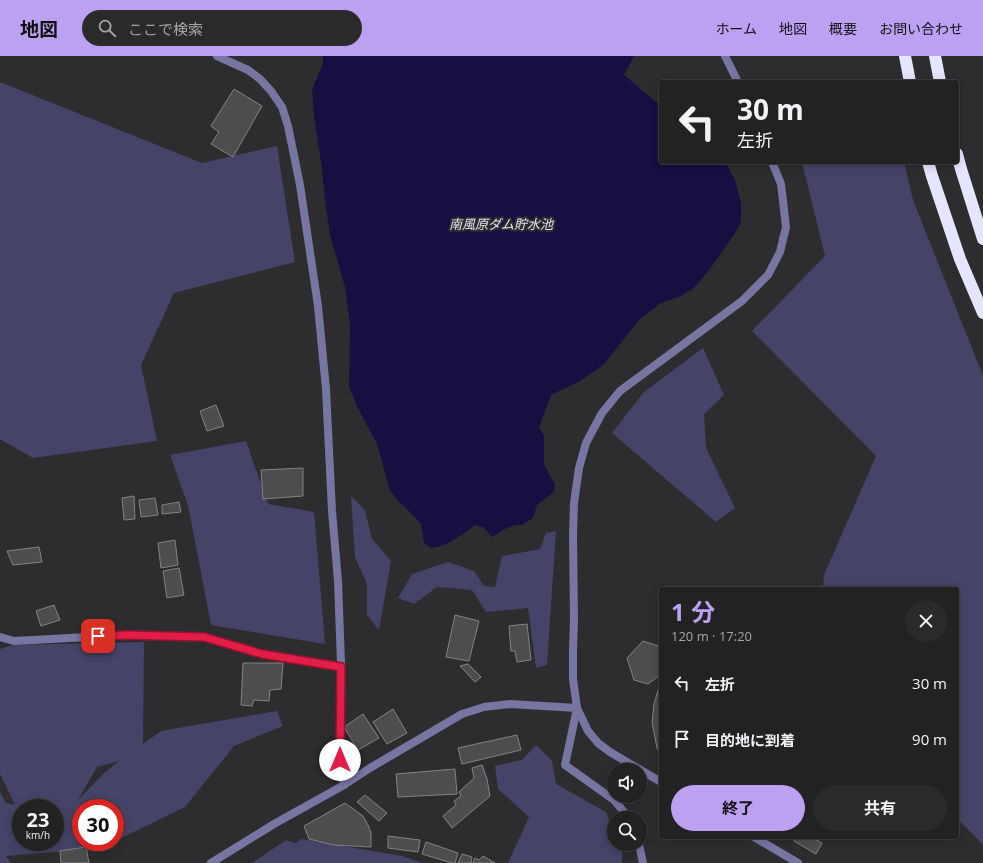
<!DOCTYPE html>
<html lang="ja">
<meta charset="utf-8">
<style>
:root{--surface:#222223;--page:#2a2a2b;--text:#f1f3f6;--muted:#a2a4a6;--line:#3f3f41;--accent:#bca0f2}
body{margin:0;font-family:"Open Sans","Noto Sans JP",sans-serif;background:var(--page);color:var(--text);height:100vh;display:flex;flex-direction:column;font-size:15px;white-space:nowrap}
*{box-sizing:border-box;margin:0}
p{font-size:13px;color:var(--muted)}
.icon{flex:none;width:22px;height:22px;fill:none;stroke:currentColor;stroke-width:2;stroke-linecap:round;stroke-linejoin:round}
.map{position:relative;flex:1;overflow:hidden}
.side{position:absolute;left:659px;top:531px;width:300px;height:252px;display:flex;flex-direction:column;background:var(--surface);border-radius:4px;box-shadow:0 2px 10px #0003,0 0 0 1px var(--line)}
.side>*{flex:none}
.top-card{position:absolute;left:659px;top:24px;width:300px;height:84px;border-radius:4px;box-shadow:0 2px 10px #0003,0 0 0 1px var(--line);background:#222223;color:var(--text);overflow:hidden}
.buttons{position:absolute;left:607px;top:707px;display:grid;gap:8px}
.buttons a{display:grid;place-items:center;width:40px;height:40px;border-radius:50%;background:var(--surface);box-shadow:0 2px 10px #0003,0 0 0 1px var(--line);font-size:20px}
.speed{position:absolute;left:12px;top:743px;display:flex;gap:8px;font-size:20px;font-weight:700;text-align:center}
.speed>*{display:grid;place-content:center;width:52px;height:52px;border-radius:50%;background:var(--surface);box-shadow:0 2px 10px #0003,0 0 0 1px var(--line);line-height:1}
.speed small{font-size:10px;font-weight:400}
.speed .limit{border:6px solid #d22;background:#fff;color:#111}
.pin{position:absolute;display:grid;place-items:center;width:34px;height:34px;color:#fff;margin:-17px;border-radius:8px;box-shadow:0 2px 6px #0006}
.me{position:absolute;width:44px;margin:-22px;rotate:0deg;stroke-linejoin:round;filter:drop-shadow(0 0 3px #0008)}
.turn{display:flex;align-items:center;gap:14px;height:84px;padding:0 12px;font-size:18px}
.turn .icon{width:52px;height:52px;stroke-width:2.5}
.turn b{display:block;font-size:28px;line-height:34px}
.round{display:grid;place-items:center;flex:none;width:42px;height:42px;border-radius:21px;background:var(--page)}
.headline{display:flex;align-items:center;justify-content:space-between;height:68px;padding:0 12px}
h1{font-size:24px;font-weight:700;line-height:30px;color:var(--accent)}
.primary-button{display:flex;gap:8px;margin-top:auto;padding:8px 12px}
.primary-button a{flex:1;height:46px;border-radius:24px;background:var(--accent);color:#111;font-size:16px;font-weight:700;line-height:46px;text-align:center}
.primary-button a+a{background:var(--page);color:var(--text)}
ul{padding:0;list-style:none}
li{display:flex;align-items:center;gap:12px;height:56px;padding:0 12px}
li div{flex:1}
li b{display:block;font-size:15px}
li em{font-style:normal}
header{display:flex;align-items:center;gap:24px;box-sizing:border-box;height:56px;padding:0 20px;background:var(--accent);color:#111}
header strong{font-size:19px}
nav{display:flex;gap:22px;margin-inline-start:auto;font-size:14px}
.search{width:280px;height:36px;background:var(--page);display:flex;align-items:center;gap:10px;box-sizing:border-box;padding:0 14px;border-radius:22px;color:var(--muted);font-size:15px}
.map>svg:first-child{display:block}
.green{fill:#454367;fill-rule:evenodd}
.water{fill:#190e41}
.building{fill:#4d4d50;stroke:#838386}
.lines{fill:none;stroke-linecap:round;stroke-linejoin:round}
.minor{stroke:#7775a2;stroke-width:8}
.tertiary{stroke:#7775a2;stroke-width:8}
.motorway{stroke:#e5e6fc;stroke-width:12}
.route-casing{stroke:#92132f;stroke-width:10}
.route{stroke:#e11d48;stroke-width:7}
.labels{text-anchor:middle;stroke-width:4;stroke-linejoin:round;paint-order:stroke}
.water-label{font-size:13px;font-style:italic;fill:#e2e2f4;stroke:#2d2d2f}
</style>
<header>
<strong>地図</strong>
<div class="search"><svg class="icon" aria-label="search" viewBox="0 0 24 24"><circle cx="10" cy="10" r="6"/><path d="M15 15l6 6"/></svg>ここで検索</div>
<nav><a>ホーム</a><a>地図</a><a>概要</a><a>お問い合わせ</a></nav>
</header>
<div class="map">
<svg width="983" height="807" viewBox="0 0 983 807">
<rect width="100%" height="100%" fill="#2d2d2f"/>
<!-- green -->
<g class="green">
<path d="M 0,26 L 202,107 L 277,90 L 295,206 L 174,237 L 141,309 L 157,385 L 33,402 L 0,383 Z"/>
<path d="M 802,106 L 904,106 L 913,144 L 983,320 L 983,789 L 957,762 L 957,533 L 823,533 L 824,519 L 876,400 L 752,275 L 825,200 Z"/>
<path d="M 703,292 L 724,339 L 704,358 L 706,392 L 735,452 L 716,466 L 612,377 L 644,336 Z"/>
<path d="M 246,385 L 268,448 L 314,456 L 325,588 L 211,569 L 188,449 L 170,399 Z"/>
<path d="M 351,440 L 365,454 L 372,483 L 391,505 L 379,574 L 367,559 L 367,528 L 355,501 Z"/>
<path d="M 556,475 L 547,609 L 536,612 L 528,552 L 486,556 L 472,534 L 437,531 L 414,548 L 398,542 L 412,518 L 448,506 L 474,515 L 484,530 L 495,531 L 502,500 L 540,493 L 546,477 Z"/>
<path d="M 144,586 L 143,688 L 161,675 L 277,655 L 283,670 L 234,690 L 185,751 L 115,785 L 115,752 L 81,752 L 81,786 L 113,786 L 101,792 L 6,800 L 11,807 L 0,807 L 0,736 L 6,747 L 15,749 L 0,718 L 0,593 L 13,589 ZM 119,705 L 103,718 L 78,744 L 97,711 ZM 21,752 L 55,752 L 55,786 L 21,786 Z"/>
<path d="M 536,689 L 552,705 L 556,728 L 606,756 L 614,777 L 614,788 L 619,788 L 622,796 L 622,807 L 508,807 L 529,761 L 498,733 L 495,710 L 522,704 Z"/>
<path d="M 302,783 L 402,800 L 422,807 L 252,807 L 286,784 L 295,787 Z"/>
</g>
<!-- water -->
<path class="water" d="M 323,0 L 634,0 L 624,19 L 661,50 L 661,106 L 725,106 L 735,124 L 741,147 L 741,165 L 737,174 L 710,213 L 694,232 L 681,240 L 661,247 L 640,263 L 603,309 L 580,325 L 551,339 L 539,371 L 544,380 L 544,408 L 555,429 L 554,436 L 537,449 L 533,462 L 522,469 C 510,468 502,475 492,481 L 483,471 L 475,469 C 466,476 441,495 430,491 C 429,491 425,487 424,487 L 421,468 L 406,452 L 399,446 L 390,435 L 377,388 L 358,352 L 349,331 L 350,269 L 345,231 L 330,179 L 325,144 L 322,113 L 314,60 L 312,33 L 323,8 Z"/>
<!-- building -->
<g class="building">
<path d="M 234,33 L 262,50 L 233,101 L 211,88 L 219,76 L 211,70 Z"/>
<path d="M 216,349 L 224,370 L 207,375 L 200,355 Z"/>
<path d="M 303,412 L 303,440 L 263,443 L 261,414 Z"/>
<path d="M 134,440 L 135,463 L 124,464 L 122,442 Z"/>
<path d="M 155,442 L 158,459 L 141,461 L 139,444 Z"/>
<path d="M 179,446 L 181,456 L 162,458 L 162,449 Z"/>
<path d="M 175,484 L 178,509 L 161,512 L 158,487 Z"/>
<path d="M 39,491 L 42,506 L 13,509 L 7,495 Z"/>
<path d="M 179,512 L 184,539 L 167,542 L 163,515 Z"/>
<path d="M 54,549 L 60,564 L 41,570 L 36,555 Z"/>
<path d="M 455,559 L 479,565 L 469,605 L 446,601 Z"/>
<path d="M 527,568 L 531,604 L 517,606 L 515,595 L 511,595 L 509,570 Z"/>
<path d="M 643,585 L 661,591 L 661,620 L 660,619 L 648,628 L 634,624 L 627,602 Z"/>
<path d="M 243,607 L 283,607 L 281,633 L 270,634 L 269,645 L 254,644 L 252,650 L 241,649 Z"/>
<path d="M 468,608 L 481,621 L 475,626 L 460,610 Z"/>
<path d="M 661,630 L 661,700 L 657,692 L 652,667 L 654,648 L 659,631 Z"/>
<path d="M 393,653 L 407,677 L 387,688 L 373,666 Z"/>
<path d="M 363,658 L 379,682 L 358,694 L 344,671 Z"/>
<path d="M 517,679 L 521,694 L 462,708 L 458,692 Z"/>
<path d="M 482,709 L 487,723 L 490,740 L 452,772 L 443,760 L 456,749 L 454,745 L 461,740 L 459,736 L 474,722 L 472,712 Z"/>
<path d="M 455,713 L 457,738 L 398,741 L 396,718 Z"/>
<path d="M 365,739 L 387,757 L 379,765 L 357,746 Z"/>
<path d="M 345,747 L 363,760 L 368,769 L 371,777 L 371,791 L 334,789 L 309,783 L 304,770 Z"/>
<path d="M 388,780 L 420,784 L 418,796 L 388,792 Z"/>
<path d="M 796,781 L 811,781 L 822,787 L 816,798 L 794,785 Z"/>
<path d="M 426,786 L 458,797 L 455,807 L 452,807 L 422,798 Z"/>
<path d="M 86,791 L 89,807 L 61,807 L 60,795 Z"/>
<path d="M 462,798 L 472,801 L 471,807 L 458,807 Z"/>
<path d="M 483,800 L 495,807 L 473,807 L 475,802 L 479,804 Z"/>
</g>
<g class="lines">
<!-- minor -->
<g class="minor">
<path d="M 217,0 L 248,14 L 260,23 L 271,35 L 282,51 L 288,70 L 300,129 L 318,250 L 326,333 L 332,455 L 338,525 L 341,607 L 340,704 L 344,729"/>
<path d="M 0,581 L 14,585 L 126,579 L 204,581 L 261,598 L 341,611"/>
<path d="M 577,652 L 565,709 L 614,744 L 629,762"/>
<path d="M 639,788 L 643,807"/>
</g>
<!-- tertiary -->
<g class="tertiary">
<path d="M 725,0 L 738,26"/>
<path d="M 661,726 L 610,696 L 598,687 L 588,675 L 577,652 L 573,623 L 573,593 L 574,564 L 573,479 L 574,447 L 579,412 L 586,387 L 602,357 L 620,335 L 742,245 L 768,219 L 780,196 L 786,171 L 781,128 L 772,106"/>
<path d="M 754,781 L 798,807"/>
<path d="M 211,807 L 274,768 L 344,729 L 370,712 L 462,658 L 484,651 L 510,648 L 577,652"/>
</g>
<!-- motorway -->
<g class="motorway">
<path d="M 905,0 L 910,26"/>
<path d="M 935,0 L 940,26"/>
<path d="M 957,98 L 961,113 L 983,183"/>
<path d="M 928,106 L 932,120 L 960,203 L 983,257"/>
</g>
</g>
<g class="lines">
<!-- route casing -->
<g class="route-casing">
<path id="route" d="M 98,580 L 126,579 L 204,581 L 262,598 L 341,611 L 340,704"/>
</g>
<!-- route -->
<use href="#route" class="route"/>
</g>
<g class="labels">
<!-- water labels -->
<g class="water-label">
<text x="501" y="173">南風原ダム貯水池</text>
</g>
</g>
</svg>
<div class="buttons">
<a><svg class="icon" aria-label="sound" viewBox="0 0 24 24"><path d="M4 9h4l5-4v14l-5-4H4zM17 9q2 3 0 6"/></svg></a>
<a><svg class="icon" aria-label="search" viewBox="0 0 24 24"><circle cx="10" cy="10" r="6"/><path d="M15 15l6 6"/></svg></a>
</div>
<div class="speed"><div>23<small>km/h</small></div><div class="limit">30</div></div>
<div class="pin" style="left:98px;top:580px;background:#d93025"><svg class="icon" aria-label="arrive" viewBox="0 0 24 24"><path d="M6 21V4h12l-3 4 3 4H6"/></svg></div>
<svg class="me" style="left:340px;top:704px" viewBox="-20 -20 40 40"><circle r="19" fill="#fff"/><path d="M0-13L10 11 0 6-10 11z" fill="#e11d48"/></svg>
<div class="top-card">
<div class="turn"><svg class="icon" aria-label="left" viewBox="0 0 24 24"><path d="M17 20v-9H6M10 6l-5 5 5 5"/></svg><div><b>30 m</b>左折</div></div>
</div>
<section class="side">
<div class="headline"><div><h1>1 分</h1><p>120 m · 17:20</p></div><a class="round"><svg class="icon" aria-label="close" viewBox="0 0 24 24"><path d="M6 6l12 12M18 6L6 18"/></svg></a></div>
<ul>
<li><svg class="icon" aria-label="left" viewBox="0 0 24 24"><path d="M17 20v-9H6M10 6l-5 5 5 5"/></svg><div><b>左折</b></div><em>30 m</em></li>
<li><svg class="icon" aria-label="arrive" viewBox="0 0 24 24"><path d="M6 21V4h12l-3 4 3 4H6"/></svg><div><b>目的地に到着</b></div><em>90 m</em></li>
</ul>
<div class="primary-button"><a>終了</a><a>共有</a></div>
</section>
</div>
